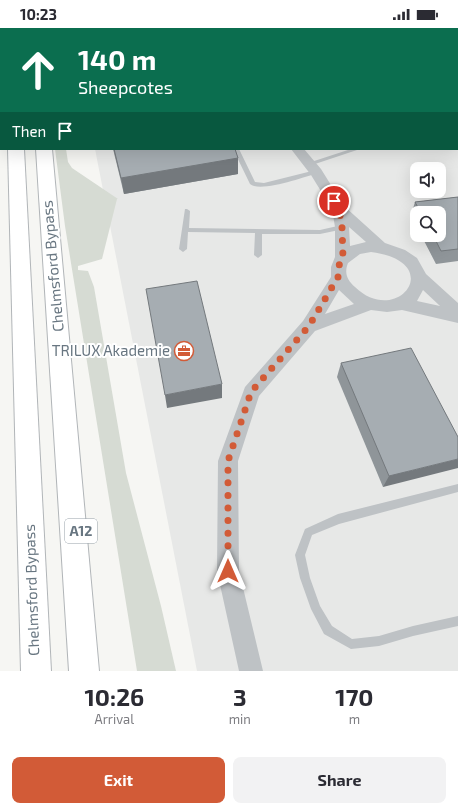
<!DOCTYPE html>
<style>
:root{--surface:#fff;--page:#f2f2f3;--text:#2b2b33;--muted:#7c7c81;--accent:#d25b37}
body{margin:0;font-family:"Exo 2",sans-serif;background:var(--page);color:var(--text);height:100vh;display:flex;flex-direction:column;font-size:15px;white-space:nowrap}
*{box-sizing:border-box;margin:0}
p{font-size:13px;color:var(--muted)}
.icon{flex:none;width:22px;height:22px;fill:none;stroke:currentColor;stroke-width:2;stroke-linecap:round;stroke-linejoin:round}
.map{position:relative;height:643px;overflow:hidden}
.panel{display:flex;flex-direction:column;background:var(--surface);flex:1}
.panel>*{flex:none}
.guide{position:absolute;left:0px;top:0px;width:458px;height:122px;box-shadow:0 4px 16px #0002;background:#0b6e4f;color:#fff;overflow:hidden}
.controls{position:absolute;left:410px;top:134px;display:grid;gap:8px}
.controls a{display:grid;place-items:center;width:36px;height:36px;border-radius:8px;background:var(--surface);box-shadow:0 4px 16px #0002;font-size:20px}
.pin{position:absolute;display:grid;place-items:center;width:34px;height:34px;color:#fff;margin:-17px;border:2px solid #fff;border-radius:50%;box-shadow:0 1px 4px #0007}
.me{position:absolute;width:44px;margin:-22px;rotate:0deg;stroke-linejoin:round;filter:drop-shadow(0 0 3px #0008)}
.turn{display:flex;align-items:center;gap:14px;height:84px;padding:0 12px;font-size:18px}
.turn .icon{width:52px;height:52px;stroke-width:2.5}
.turn b{display:block;font-size:28px;line-height:34px}
.then{display:flex;align-items:center;height:38px;padding:0 12px;background:#0003;gap:8px;font-size:15px}
.eta{display:flex;justify-content:space-evenly;align-items:center;height:68px;text-align:center}
.eta b{font-size:24px;font-weight:700;line-height:28px}
.cta{display:flex;gap:8px;margin-top:auto;padding:8px 12px}
.cta a{flex:1;height:46px;border-radius:8px;background:var(--accent);color:#fff;font-size:16px;font-weight:700;line-height:46px;text-align:center}
.cta a+a{background:var(--page);color:var(--text)}
.status{display:flex;justify-content:space-between;align-items:center;height:28px;padding:0 20px;background:var(--surface);direction:ltr}
.status svg{height:11px;fill:currentColor}
.map>svg:first-child{display:block}
.built{fill:#e7e8e7;fill-rule:evenodd}
.green{fill:#d6dbd3}
.lines{fill:none;stroke-linecap:round;stroke-linejoin:round}
.highway-casing{stroke:#b1b5b8;stroke-width:2}
.lane{fill:#bec2c5;fill-rule:evenodd}
.street{fill:#bec2c5;fill-rule:evenodd}
.highway{fill:#fff;fill-rule:evenodd}
.wall{fill:#8f9599}
.shaded-wall{fill:#74797d}
.building{fill:#a6adb2;stroke:#74797d}
.route{stroke:#d25b37;stroke-width:7;stroke-dasharray:0 12.6}
.labels{text-anchor:middle;stroke-width:4;stroke-linejoin:round;paint-order:stroke}
.shield{fill:#fff;stroke:#959fa7;stroke-width:1}
.shield-label{font-size:14px;font-weight:bold;fill:#687681}
.street-label{font-size:15px;fill:#687681;stroke:#fff}
.poi-label{font-size:15px;fill:#687681;stroke:#fff;text-anchor:end}
</style>
<div class="status"><b>10:23</b><svg viewBox="0 0 49 12"><path d="M0 12V9h3v3zM5 12V6h3v6zM10 12V3h3v9zM15 12V0h3v12zM26 1h20v11H26zM47 4h2v5h-2z"/></svg></div>
<div class="map">
<svg width="458" height="643" viewBox="0 0 458 643">
<rect width="100%" height="100%" fill="#f6f6f3"/>
<!-- built -->
<path class="built" d="M 71,0 L 458,0 L 458,643 L 197,643 L 95,121 L 457,121 L 457,1 ZM 417,141 L 439,141 L 439,163 L 417,163 ZM 417,185 L 439,185 L 439,207 L 417,207 Z"/>
<!-- green -->
<path class="green" d="M 55,121 L 66,121 L 68,134 L 72,140 L 118,171 L 117,171 L 102,231 L 78,238 L 78,242 L 88,243 L 94,259 L 126,445 L 161,578 L 176,643 L 137,643 L 65,198 Z"/>
<g class="lines">
<!-- highway casing -->
<g class="highway-casing">
<g id="highway">
<rect x="2" y="0" width="14" height="1"/>
<rect x="26" y="0" width="14" height="1"/>
<path d="M 8,121 L 24,121 L 51,643 L 21,643 Z"/>
<path d="M 36,121 L 52,121 L 99,643 L 69,643 Z"/>
</g>
</g>
<!-- lane -->
<g class="lane">
<rect x="273" y="0" width="5" height="1"/>
<rect x="346" y="0" width="5" height="1"/>
<rect x="457" y="91" width="1" height="5"/>
<path d="M 233,121 L 239,121 L 255,154 L 264,155 L 316,142 L 319,144 L 318,145 C 304,149 260,165 250,156 Z"/>
<path d="M 351,121 L 357,122 L 312,137 L 308,137 L 307,136 L 308,135 Z"/>
<path d="M 185,181 L 187,181 L 190,183 L 189,200 L 320,202 L 342,197 L 345,199 L 344,201 L 320,206 L 262,206 L 262,227 L 258,230 L 254,227 L 255,205 L 188,204 L 187,221 L 183,224 L 179,221 Z"/>
<path d="M 458,456 L 458,464 L 339,496 L 312,507 L 305,527 L 310,550 L 320,578 L 332,598 L 352,611 L 379,608 L 413,598 L 458,588 L 458,598 L 413,608 L 379,618 L 351,621 L 324,606 L 311,581 L 300,550 L 295,527 L 305,501 L 338,486 Z"/>
</g>
<!-- street -->
<g class="street">
<rect x="205" y="0" width="11" height="1"/>
<path d="M 291,121 L 304,121 L 321,141 L 344,178 L 385,215 L 405,222 L 417,230 L 426,246 L 458,275 L 458,295 L 402,282 L 387,284 L 371,282 L 315,303 L 259,368 L 238,433 L 239,543 L 263,643 L 239,643 L 217,543 L 218,433 L 245,359 L 303,293 L 331,249 L 331,239 L 335,229 L 335,199 L 332,181 L 311,147 ZM 349,199 L 366,214 L 350,218 ZM 371,224 C 448,234 397,300 355,259 C 347,252 344,245 348,235 L 360,226 ZM 339,262 L 354,276 L 325,286 ZM 423,262 L 440,278 L 417,273 Z"/>
</g>
<!-- highway -->
<use href="#highway" class="highway"/>
</g>
<!-- wall -->
<g class="wall">
<path d="M 403,0 L 458,0 L 458,41 L 457,41 L 457,1 L 404,1 Z"/>
<path d="M 113,121 L 235,121 L 238,130 L 238,146 L 124,166 Z"/>
<path d="M 458,169 L 458,233 L 436,236 L 421,207 L 439,207 L 439,185 L 417,185 L 417,199 L 411,187 L 415,174 Z"/>
<path d="M 341,335 L 458,409 L 383,459 L 337,349 Z"/>
</g>
<!-- shaded-wall -->
<g class="shaded-wall">
<path d="M 238,130 L 238,146 L 124,166 L 121,150 Z"/>
<path d="M 222,356 L 222,370 L 167,380 L 165,367 Z"/>
<path d="M 458,431 L 458,440 L 383,459 L 389,448 Z"/>
</g>
<!-- building -->
<g class="building">
<path d="M 86,0 L 178,0 L 179,1 L 86,1 Z"/>
<path d="M 423,0 L 458,0 L 458,26 L 457,25 L 457,1 L 425,1 Z"/>
<path d="M 114,121 L 235,121 L 238,130 L 121,150 Z"/>
<path d="M 458,169 L 458,221 L 441,223 L 433,207 L 439,207 L 439,185 L 421,185 L 415,174 Z"/>
<path d="M 197,253 L 222,356 L 165,367 L 146,261 Z"/>
<path d="M 411,320 L 458,409 L 458,431 L 389,448 L 341,335 Z"/>
</g>
<g class="lines">
<!-- route -->
<path class="route" d="M 228,543 L 228,433 L 251,364 L 309,298 L 338,249 L 338,239 L 343,230 L 342,199 L 339,181 L 334,173"/>
</g>
<!-- icons -->
<defs>
<g id="office-ring" transform="scale(1)"><circle r="9.5" fill="#fff" stroke="#d25b37" stroke-width="1.5"/><path d="M-6-3h4V-5.5h4V-3h4V5H-6ZM-1-4.5V-3h2v-1.5ZM-6 0V1H6V0Z" fill="#d25b37"/></g>
</defs>
<g fill-rule="evenodd">
<use href="#office-ring" x="184" y="323"/>
</g>
<g class="labels">
<!-- shield labels -->
<rect class="shield" x="65" y="491" width="32" height="24" rx="3"/>
<g class="shield-label">
<text x="81" y="508">A12</text>
</g>
<!-- street labels -->
<g class="street-label">
<text transform="translate(53 238) rotate(-95)" y="5">Chelmsford Bypass</text>
<text transform="translate(32 562) rotate(-92)" y="5">Chelmsford Bypass</text>
</g>
<!-- poi labels -->
<g class="poi-label">
<text x="170" y="328">TRILUX Akademie</text>
</g>
</g>
</svg>
<div class="controls">
<a><svg class="icon" aria-label="sound" viewBox="0 0 24 24"><path d="M4 9h4l5-4v14l-5-4H4zM17 9q2 3 0 6"/></svg></a>
<a><svg class="icon" aria-label="search" viewBox="0 0 24 24"><circle cx="10" cy="10" r="6"/><path d="M15 15l6 6"/></svg></a>
</div>
<div class="pin" style="left:334px;top:173px;background:#d93025"><svg class="icon" aria-label="arrive" viewBox="0 0 24 24"><path d="M6 21V4h12l-3 4 3 4H6"/></svg></div>
<svg class="me" style="left:228px;top:543px" viewBox="-20 -20 40 40"><path d="M0-17L14 15 0 8-14 15z" fill="#d25b37" stroke="#fff" stroke-width="4"/></svg>
<div class="guide">
<div class="turn"><svg class="icon" aria-label="ahead" viewBox="0 0 24 24"><path d="M12 20V5M6 11l6-6 6 6"/></svg><div><b>140 m</b>Sheepcotes</div></div>
<div class="then">Then<svg class="icon" aria-label="arrive" viewBox="0 0 24 24"><path d="M6 21V4h12l-3 4 3 4H6"/></svg></div>
</div>
</div>
<section class="panel">
<div class="eta">
<div><b>10:26</b><p>Arrival</p></div>
<div><b>3</b><p>min</p></div>
<div><b>170</b><p>m</p></div>
</div>
<div class="cta"><a>Exit</a><a>Share</a></div>
</section>
